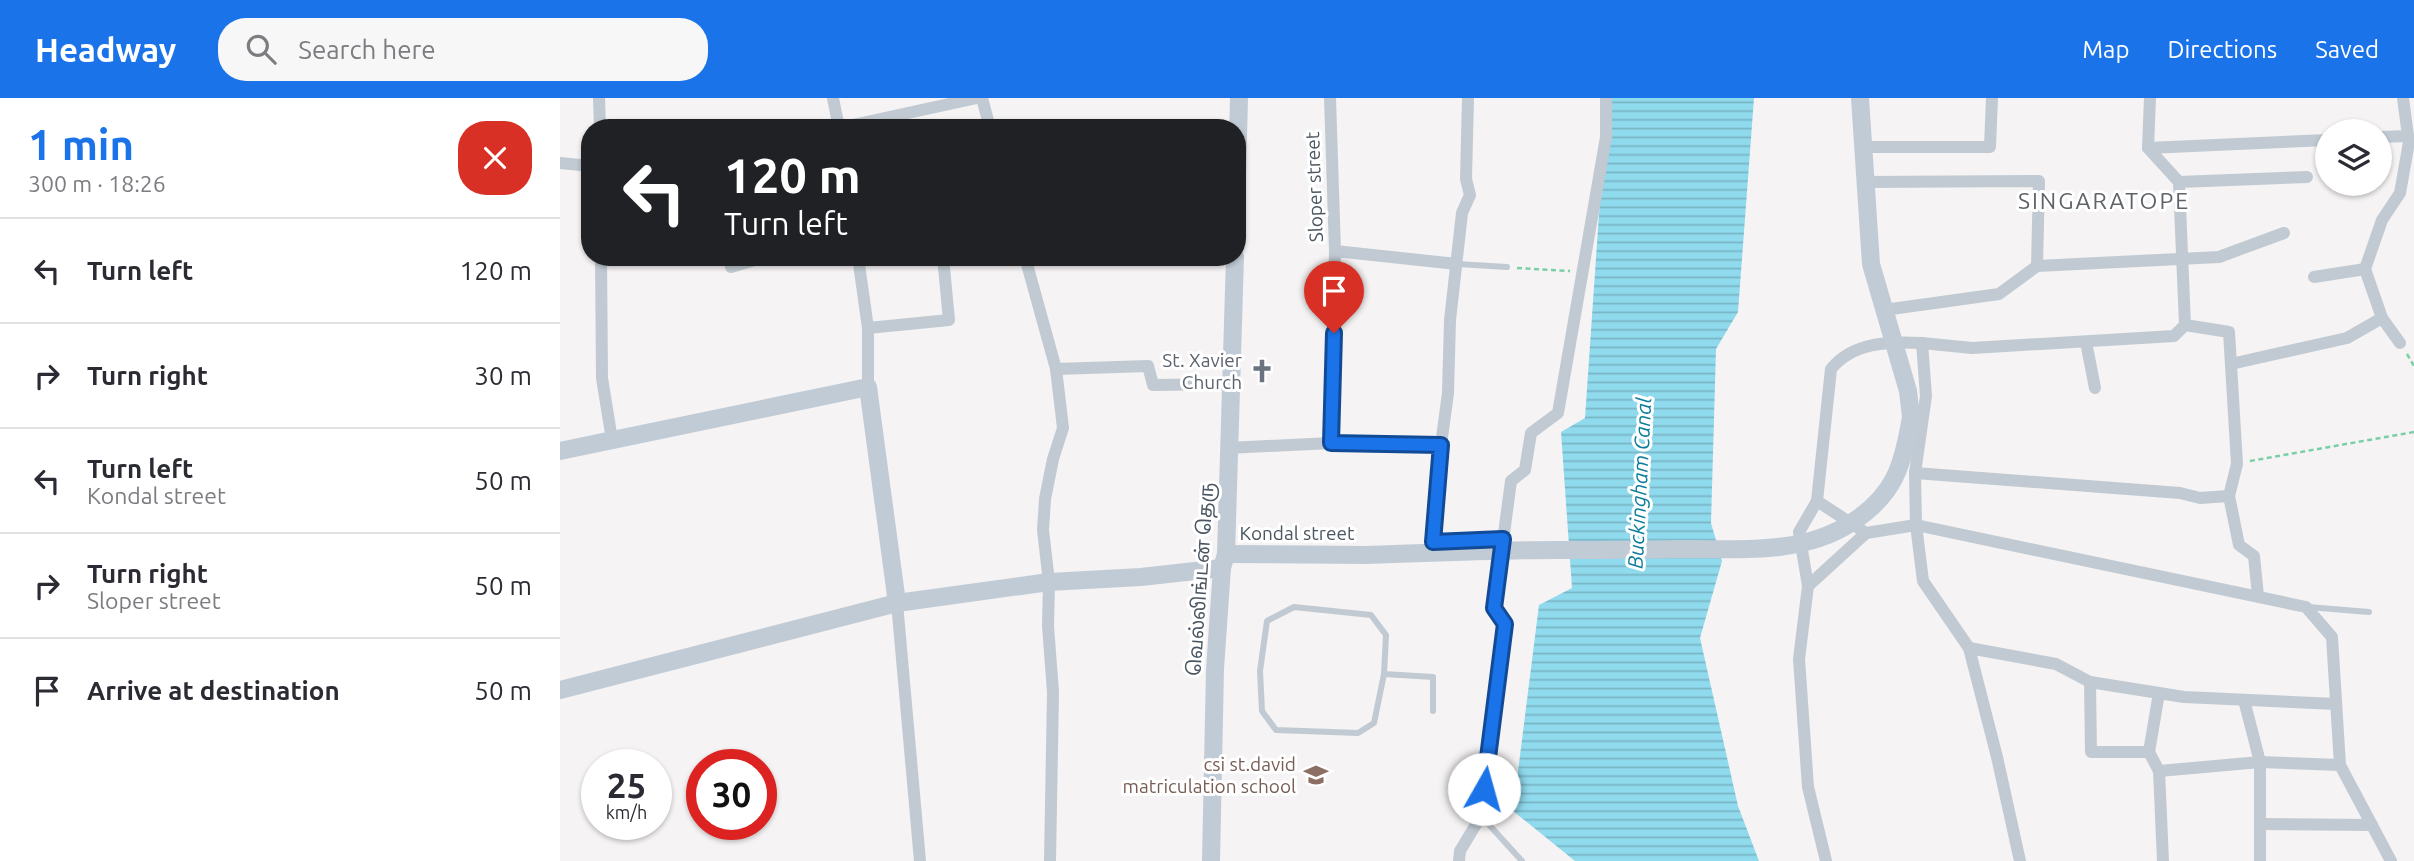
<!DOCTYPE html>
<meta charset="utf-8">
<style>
:root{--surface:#fff;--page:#f7f7f7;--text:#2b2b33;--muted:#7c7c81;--line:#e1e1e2;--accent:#1a73e8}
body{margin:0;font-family:Ubuntu,"Noto Sans Tamil",sans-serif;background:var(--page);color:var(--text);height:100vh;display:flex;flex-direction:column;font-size:26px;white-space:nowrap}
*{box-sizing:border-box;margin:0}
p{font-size:23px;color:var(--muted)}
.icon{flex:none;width:38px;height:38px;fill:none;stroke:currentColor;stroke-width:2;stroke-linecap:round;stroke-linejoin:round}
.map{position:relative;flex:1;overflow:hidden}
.details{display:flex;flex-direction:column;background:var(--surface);width:560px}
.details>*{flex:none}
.guide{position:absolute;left:21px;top:21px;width:665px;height:147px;border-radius:28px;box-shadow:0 2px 5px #0004;background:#202124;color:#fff;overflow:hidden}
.controls{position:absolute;left:1755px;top:21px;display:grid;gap:14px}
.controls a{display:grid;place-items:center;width:77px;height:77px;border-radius:50%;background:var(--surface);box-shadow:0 2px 5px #0004;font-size:35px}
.speed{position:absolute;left:21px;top:651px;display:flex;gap:14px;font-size:35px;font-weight:700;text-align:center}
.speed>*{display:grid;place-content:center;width:91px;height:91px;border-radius:50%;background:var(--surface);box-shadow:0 2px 5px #0004;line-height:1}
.speed small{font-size:18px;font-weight:400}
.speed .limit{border:10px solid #d22;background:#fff;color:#111}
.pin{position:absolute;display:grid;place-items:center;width:60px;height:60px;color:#fff;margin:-72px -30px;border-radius:50% 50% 50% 0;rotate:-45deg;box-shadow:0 0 7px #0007}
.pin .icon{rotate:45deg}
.me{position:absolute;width:77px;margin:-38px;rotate:7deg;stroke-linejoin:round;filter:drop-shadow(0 0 5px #0008)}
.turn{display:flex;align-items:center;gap:24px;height:147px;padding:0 28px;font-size:32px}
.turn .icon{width:91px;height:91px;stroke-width:2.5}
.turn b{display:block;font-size:49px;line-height:60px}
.round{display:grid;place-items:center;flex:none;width:74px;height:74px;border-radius:28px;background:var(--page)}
.headline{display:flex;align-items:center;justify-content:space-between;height:119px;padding:0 28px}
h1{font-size:42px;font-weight:700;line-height:52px;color:var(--accent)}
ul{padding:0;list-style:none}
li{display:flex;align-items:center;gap:21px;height:105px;padding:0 28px;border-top:2px solid var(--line)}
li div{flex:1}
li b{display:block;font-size:26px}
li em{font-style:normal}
header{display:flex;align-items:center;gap:42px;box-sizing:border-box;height:98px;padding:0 35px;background:var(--accent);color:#fff}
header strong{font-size:33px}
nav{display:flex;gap:38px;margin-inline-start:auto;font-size:24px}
.search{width:490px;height:63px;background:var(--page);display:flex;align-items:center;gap:18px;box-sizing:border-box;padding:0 24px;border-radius:28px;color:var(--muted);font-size:26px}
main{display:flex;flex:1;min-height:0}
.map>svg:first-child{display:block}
.water{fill:url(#water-rules)}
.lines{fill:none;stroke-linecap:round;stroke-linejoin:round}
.path{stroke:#7ad0a6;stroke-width:2.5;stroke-dasharray:5 3.5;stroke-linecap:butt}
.lane{stroke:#c1cad2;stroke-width:6}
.street{stroke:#c1cad2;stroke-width:12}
.secondary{stroke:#c1cbd6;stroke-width:18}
.secondary-bridge{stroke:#c1cbd6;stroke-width:18}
.route-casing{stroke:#114b97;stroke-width:18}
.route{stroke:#1a73e8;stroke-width:12}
.labels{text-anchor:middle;stroke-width:6;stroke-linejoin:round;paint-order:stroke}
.street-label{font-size:19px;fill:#4a5661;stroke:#fff}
.worship-label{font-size:19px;fill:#5b616d;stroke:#fff;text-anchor:end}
.education-label{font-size:19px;fill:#785e54;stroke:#fff;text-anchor:end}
.water-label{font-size:21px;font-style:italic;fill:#0c7c9b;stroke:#fff}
.quarter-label{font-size:23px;letter-spacing:2px;fill:#5f6368;stroke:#fff}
</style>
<header>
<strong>Headway</strong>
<div class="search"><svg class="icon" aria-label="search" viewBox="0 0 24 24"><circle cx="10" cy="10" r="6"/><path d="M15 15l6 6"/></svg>Search here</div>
<nav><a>Map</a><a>Directions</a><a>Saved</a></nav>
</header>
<main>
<section class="details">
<div class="headline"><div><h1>1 min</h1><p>300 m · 18:26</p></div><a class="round" style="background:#d93025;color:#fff"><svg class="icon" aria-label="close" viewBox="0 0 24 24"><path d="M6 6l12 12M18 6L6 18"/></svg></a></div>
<ul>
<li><svg class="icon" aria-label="left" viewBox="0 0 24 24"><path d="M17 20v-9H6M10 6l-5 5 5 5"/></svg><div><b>Turn left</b></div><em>120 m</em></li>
<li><svg class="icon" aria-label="right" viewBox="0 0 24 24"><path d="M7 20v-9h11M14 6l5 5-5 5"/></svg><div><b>Turn right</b></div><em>30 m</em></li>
<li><svg class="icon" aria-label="left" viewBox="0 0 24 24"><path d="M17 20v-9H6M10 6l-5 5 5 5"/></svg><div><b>Turn left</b><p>Kondal street</p></div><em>50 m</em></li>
<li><svg class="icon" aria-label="right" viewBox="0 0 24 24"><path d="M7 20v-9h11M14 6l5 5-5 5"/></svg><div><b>Turn right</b><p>Sloper street</p></div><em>50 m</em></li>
<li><svg class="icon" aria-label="arrive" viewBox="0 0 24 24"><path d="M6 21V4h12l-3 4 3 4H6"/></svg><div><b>Arrive at destination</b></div><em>50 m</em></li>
</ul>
</section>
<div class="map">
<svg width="1854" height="763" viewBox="0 0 1854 763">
<defs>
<pattern id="water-rules" width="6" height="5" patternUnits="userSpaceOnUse" patternTransform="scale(1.75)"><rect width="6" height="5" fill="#90daee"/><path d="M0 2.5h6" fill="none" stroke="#78b4c4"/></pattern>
</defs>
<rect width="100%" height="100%" fill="#f5f3f3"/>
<!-- water -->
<path class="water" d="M 1047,0 L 1194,0 L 1178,214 L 1156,251 L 1151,425 L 1162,463 L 1140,540 L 1178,708 L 1199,763 L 1015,763 L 953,713 L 979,507 L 1012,490 L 1001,334 L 1025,320 Z"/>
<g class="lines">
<!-- path -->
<g class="path">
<path d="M 957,170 L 1010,173"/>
<path d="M 1847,256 L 1854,268"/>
<path d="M 1690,363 L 1854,334"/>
</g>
<!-- lane -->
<g class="lane">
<path d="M 897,166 L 947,169"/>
<path d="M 881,347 L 873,444 L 942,441"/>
<path d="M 1748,509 L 1809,514"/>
<path d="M 824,576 L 826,537 L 811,517 L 734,509 L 707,523 L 700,573 L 702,613 L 716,632 L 798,635 L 814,625 L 824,576 L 873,579 L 873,613"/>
<path d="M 921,718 L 962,763"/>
</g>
<!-- street -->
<g class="street">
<path d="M 39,0 L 40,30"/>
<path d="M 273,0 L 279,30"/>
<path d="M 422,0 L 430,30"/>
<path d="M 770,0 L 775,153 L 771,345"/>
<path d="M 1590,0 L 1588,50 L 1619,84 L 1625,227 L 1669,234 L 1677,366 L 1669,398 L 1679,447 L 1694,458 L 1698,498"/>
<path d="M 1843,0 L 1848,38"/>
<path d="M 279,30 L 417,0"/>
<path d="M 1820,39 L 1848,38 L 1849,44"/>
<path d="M 1305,49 L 1430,49 L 1432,0"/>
<path d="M 1588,50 L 1768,42"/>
<path d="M 0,65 L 30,68"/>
<path d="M 1306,84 L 1479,83 L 1477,168 L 1659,159 L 1724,135"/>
<path d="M 1619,84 L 1747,79"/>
<path d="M 775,153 L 897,166"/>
<path d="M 41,159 L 42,280 L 52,342"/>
<path d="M 298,159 L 308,230 L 308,289"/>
<path d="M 465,159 L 496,271 L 588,268 L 593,287 L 671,286"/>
<path d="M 171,169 L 205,159"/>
<path d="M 1754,179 L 1805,171"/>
<path d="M 1324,212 L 1439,196 L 1477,168"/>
<path d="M 1822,220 L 1840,245"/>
<path d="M 308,230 L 389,222 L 383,159"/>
<path d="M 1526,244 L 1535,290"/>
<path d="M 1362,245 C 1330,243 1293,244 1271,271 L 1257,403 L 1306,435 L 1356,427 L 1746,509 L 1772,539 L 1780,667 L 1831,763"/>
<path d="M 1671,266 L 1787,240 L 1822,220 L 1805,171 L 1822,122 L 1840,95 L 1849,44 L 1854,44"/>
<path d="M 668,350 L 771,345 L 881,347 L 888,295 L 890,222 L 902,115 L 910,97 L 906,81 L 908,0"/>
<path d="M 1355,375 L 1620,395 L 1640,400 L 1669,398"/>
<path d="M 1248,488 L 1239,434 L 1257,403"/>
<path d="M 337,505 L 360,763"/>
<path d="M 1409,550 L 1496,566 L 1530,584 L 1624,599 L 1776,606"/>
<path d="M 1530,584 L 1531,654 L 1589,654 L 1599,673 L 1603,763"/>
<path d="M 1684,602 L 1700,664 L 1700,763"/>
<path d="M 1589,654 L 1599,595"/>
<path d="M 1599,673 L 1700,664 L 1780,667"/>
<path d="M 1702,726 L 1812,727"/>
<path d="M 490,763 L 493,594 L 488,528 L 489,484 L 483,432 L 485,401 L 493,361 L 503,330 L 496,271"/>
<path d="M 899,763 L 900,753 L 921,718 L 945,526 L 934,510 L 951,383 L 965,372 L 971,335 L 998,315 L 1046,39 L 1046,0"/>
<path d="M 1266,763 L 1248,689 L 1239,561 L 1248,488 L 1306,435"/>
<path d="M 1460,763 L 1437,659 L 1409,550 L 1363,483 L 1356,427 L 1355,375 L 1366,298 L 1362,245 L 1412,250 L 1614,238 L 1625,227"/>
</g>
<!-- secondary -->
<g class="secondary">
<path d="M 1300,0 L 1311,166 L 1348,293 L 1351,319"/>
<path d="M 677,77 L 679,0"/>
<path d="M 0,353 L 308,289 L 337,505"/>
<path d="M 666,456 L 807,457"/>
<path d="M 0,592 L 337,505 L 489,484 L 581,479 L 662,470"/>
<path d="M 651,763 L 655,571 L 662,470 L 666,456 L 675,159"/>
</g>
<!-- secondary-bridge -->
<path class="secondary-bridge" d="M 807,457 C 871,455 935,452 998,452 C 1039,452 1080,452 1121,451 C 1177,451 1242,457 1291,425 C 1335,397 1343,367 1351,319"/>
</g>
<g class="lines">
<!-- route casing -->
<g class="route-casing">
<path id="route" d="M 774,235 L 771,345 L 881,347 L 873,444 L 943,441 L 934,510 L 945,526 L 924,691"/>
</g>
<!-- route -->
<use href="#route" class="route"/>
</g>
<!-- icons -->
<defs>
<g id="church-bare" transform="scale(1.89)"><path d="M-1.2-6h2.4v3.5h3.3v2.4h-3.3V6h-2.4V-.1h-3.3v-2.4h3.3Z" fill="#6b7280" stroke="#fff" stroke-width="2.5" paint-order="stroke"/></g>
<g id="school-bare" transform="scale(1.89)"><path d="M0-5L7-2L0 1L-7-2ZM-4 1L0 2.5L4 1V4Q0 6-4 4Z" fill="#8d6e63" stroke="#fff" stroke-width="2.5" paint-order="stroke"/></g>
</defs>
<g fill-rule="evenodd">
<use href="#church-bare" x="702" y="273"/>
<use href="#school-bare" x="756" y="677"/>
</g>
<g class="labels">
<!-- street labels -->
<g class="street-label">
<text transform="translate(754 89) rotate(-92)" y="7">Sloper street</text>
<text x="737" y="442">Kondal street</text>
<text transform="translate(640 481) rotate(-86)" y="7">வெல்லிங்டன் தெரு</text>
</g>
<!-- worship labels -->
<g class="worship-label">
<text x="682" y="269">St. Xavier<tspan x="682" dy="22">Church</tspan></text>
</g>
<!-- education labels -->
<g class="education-label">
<text x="736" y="673">csi st.david<tspan x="736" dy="22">matriculation school</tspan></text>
</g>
<!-- water labels -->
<g class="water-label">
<text transform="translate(1080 385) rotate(-87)" y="7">Buckingham Canal</text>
</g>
<!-- quarter labels -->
<g class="quarter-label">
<text x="1544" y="111">SINGARATOPE</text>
</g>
</g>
</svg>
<div class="controls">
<a><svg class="icon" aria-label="layers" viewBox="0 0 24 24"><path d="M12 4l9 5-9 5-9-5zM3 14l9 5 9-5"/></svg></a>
</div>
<div class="speed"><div>25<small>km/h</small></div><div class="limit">30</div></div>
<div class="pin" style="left:774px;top:235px;background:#d93025"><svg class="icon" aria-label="arrive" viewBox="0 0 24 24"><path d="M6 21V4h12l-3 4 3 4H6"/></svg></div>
<svg class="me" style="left:924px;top:691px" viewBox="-20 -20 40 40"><circle r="19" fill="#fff"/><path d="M0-13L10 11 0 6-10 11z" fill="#1a73e8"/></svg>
<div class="guide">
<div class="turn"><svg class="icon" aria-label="left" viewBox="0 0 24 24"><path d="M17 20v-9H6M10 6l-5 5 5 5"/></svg><div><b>120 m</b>Turn left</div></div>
</div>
</div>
</main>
